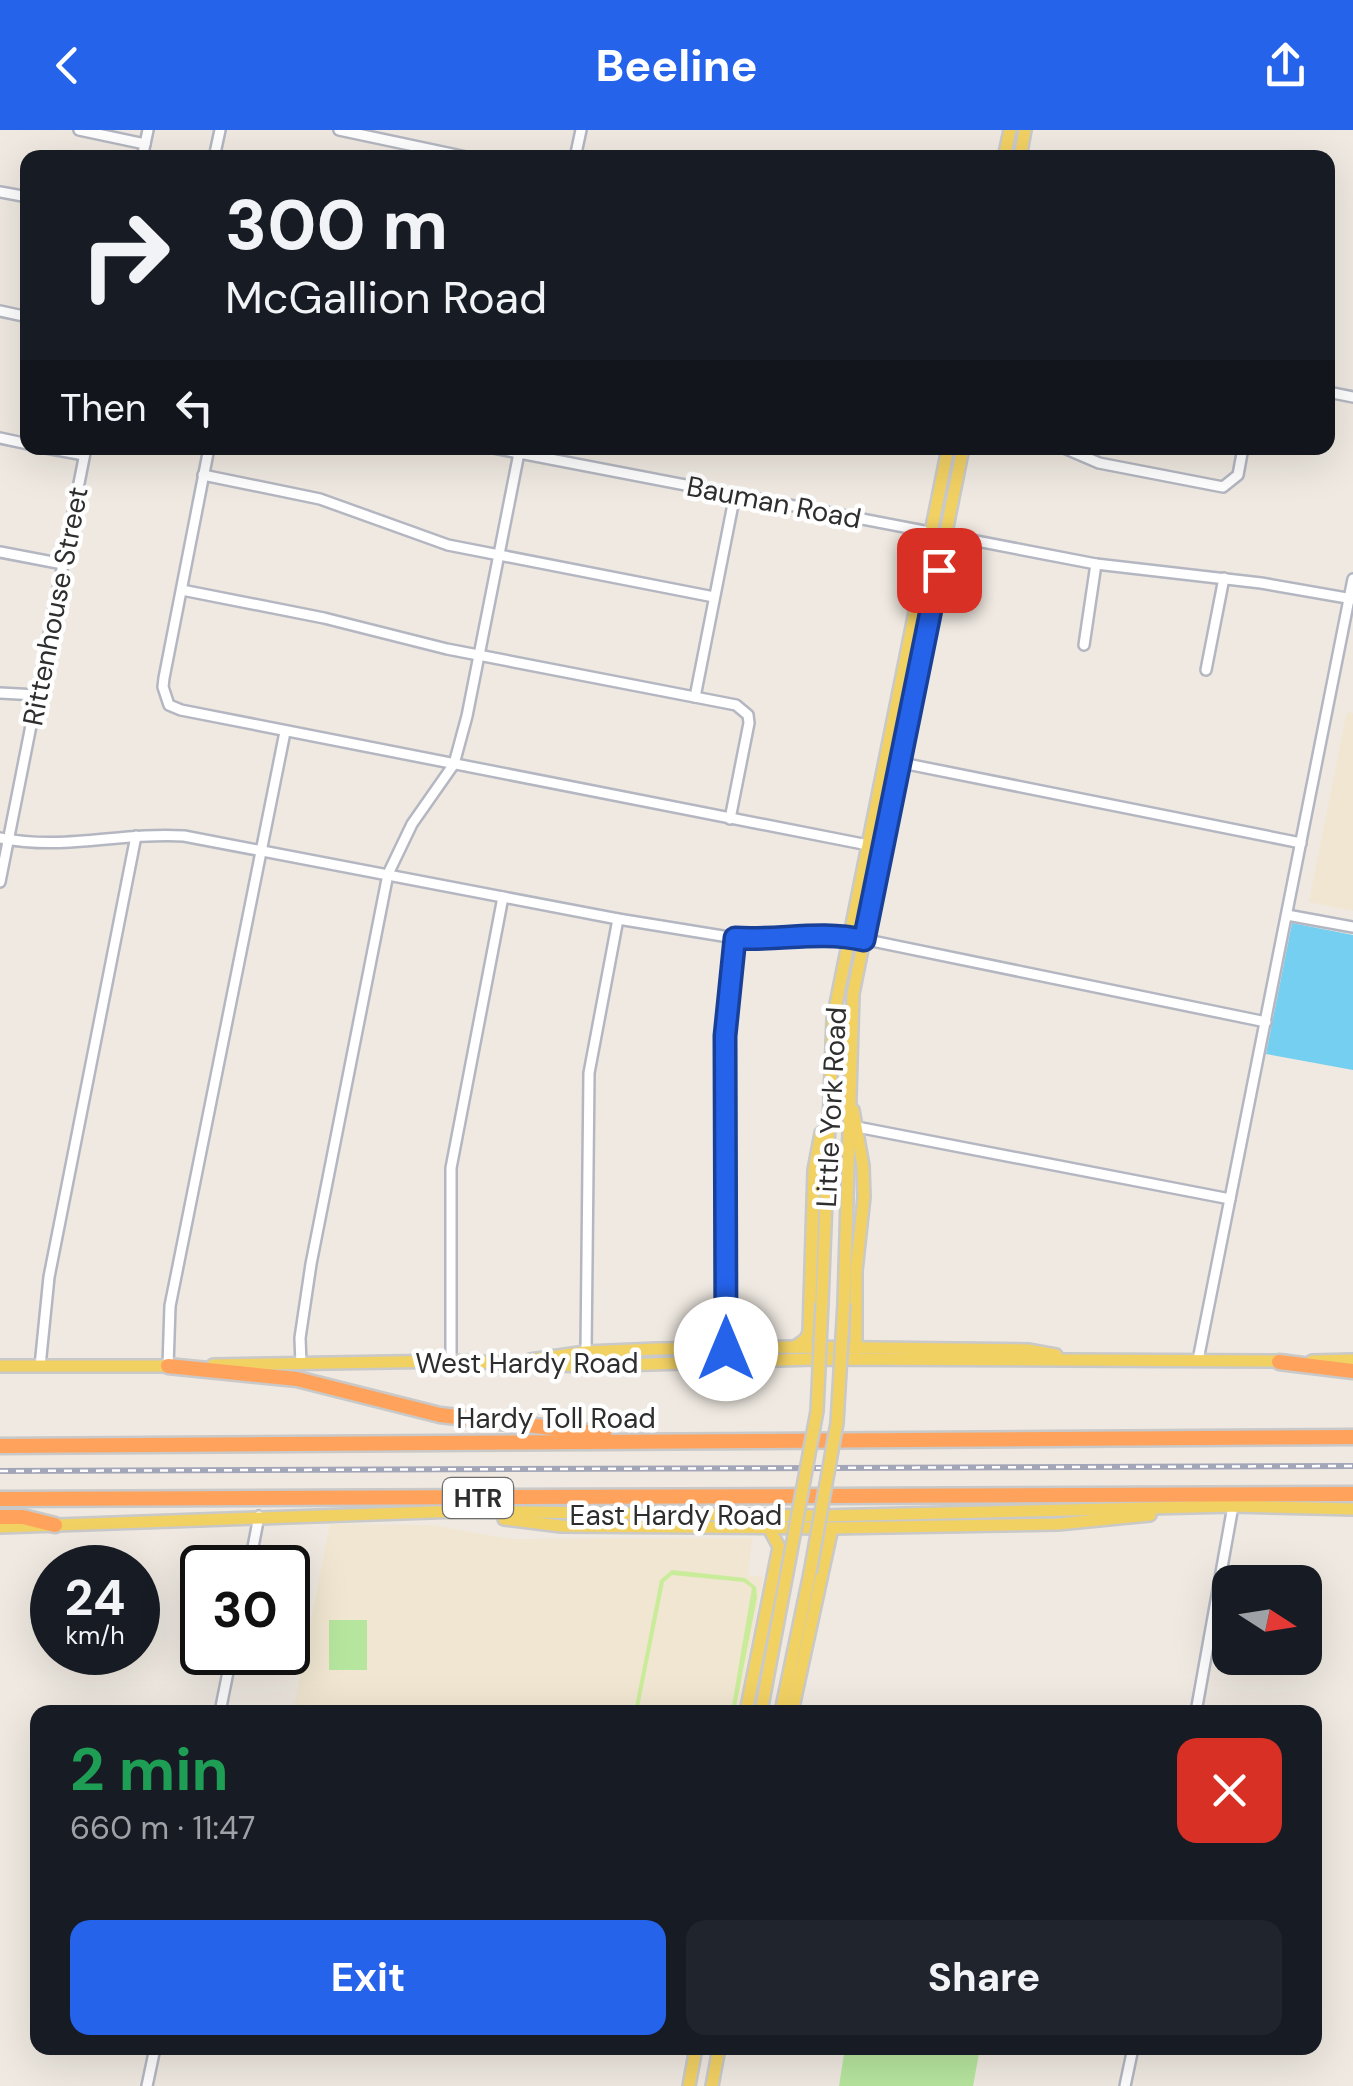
<!DOCTYPE html>
<meta charset="utf-8">
<style>
:root{--surface:#171b24;--page:#20242c;--text:#f1f3f6;--muted:#9ea1a6;--accent:#2563eb}
body{margin:0;font-family:"DM Sans",sans-serif;background:var(--page);color:var(--text);height:100vh;display:flex;flex-direction:column;font-size:38px;white-space:nowrap}
*{box-sizing:border-box;margin:0}
p{font-size:32px;color:var(--muted)}
.icon{flex:none;width:55px;height:55px;fill:none;stroke:currentColor;stroke-width:2;stroke-linecap:round;stroke-linejoin:round}
.map{position:relative;flex:1;overflow:hidden}
.sheet{position:absolute;left:30px;top:1575px;width:1292px;height:350px;display:flex;flex-direction:column;background:var(--surface);border-radius:20px;box-shadow:0 10px 40px #0002}
.sheet>*{flex:none}
.top-card{position:absolute;left:20px;top:20px;width:1315px;height:305px;border-radius:20px;box-shadow:0 10px 40px #0002;background:#171b24;color:var(--text);overflow:hidden}
.needle{width:65px;rotate:102deg}
.fabs{position:absolute;left:1212px;top:1435px;display:grid;gap:20px}
.fabs a{display:grid;place-items:center;width:110px;height:110px;border-radius:20px;background:var(--surface);box-shadow:0 10px 40px #0002;font-size:50px}
.speed{position:absolute;left:30px;top:1415px;display:flex;gap:20px;font-size:50px;font-weight:700;text-align:center}
.speed>*{display:grid;place-content:center;width:130px;height:130px;border-radius:50%;background:var(--surface);box-shadow:0 10px 40px #0002;line-height:1}
.speed small{font-size:25px;font-weight:400}
.speed .limit{border:5px solid #111;border-radius:15px;background:#fff;color:#111}
.pin{position:absolute;display:grid;place-items:center;width:85px;height:85px;color:#fff;margin:-42px;border-radius:20px;box-shadow:0 5px 15px #0006}
.me{position:absolute;width:110px;margin:-55px;rotate:0deg;stroke-linejoin:round;filter:drop-shadow(0 0 8px #0008)}
.turn{display:flex;align-items:center;gap:35px;height:210px;padding:0 40px;font-size:45px}
.turn .icon{width:130px;height:130px;stroke-width:2.5}
.turn b{display:block;font-size:70px;line-height:85px}
.then{display:flex;align-items:center;height:95px;padding:0 40px;background:#0003;gap:20px;font-size:38px}
.round{display:grid;place-items:center;flex:none;width:105px;height:105px;border-radius:20px;background:var(--page)}
.headline{display:flex;align-items:center;justify-content:space-between;height:170px;padding:0 40px}
h1{font-size:60px;font-weight:700;line-height:75px;color:#1e9e55}
.button{display:flex;gap:20px;margin-top:auto;padding:20px 40px}
.button a{flex:1;height:115px;border-radius:20px;background:var(--accent);color:#fff;font-size:40px;font-weight:700;line-height:115px;text-align:center}
.button a+a{background:var(--page);color:var(--text)}
header{display:flex;justify-content:space-between;align-items:center;height:130px;padding:0 40px;background:var(--accent);color:#fff;font-size:45px;font-weight:700}
.map>svg:first-child{display:block}
.education{fill:#f0e6d1}
.green{fill:#b6e59e}
.pitch{fill:#c9ec9a}
.water{fill:#75cff0}
.lines{fill:none;stroke-linecap:round;stroke-linejoin:round}
.minor-casing{stroke:#b4b7c1;stroke-width:14}
.major-casing{stroke:#c9c9c9;stroke-width:16}
.highway-casing{stroke:#c9c9c9;stroke-width:19}
.minor{stroke:#fff;stroke-width:9}
.major{stroke:#f2d163;stroke-width:11}
.highway{stroke:#ffa35c;stroke-width:14}
.rail-casing{stroke:#a3a6b8;stroke-width:6}
.rail{stroke:#fff;stroke-width:2.5;stroke-dasharray:8;stroke-linecap:butt}
.major-bridge-casing{stroke:#c9c9c9;stroke-width:16;stroke-linecap:butt}
.major-bridge{stroke:#f2d163;stroke-width:11}
.route-casing{stroke:#184099;stroke-width:25}
.route{stroke:#2563eb;stroke-width:18}
.labels{text-anchor:middle;stroke-width:9;stroke-linejoin:round;paint-order:stroke}
.shield{fill:#fff;stroke:#6d6d6d;stroke-width:2.5}
.shield-label{font-size:25px;font-weight:bold;fill:#2e2e2e}
.street-label{font-size:28px;fill:#2e2e2e;stroke:#fff}
</style>
<header><svg class="icon" aria-label="back" viewBox="0 0 24 24"><path d="M15 5l-7 7 7 7"/></svg>Beeline<svg class="icon" aria-label="share" viewBox="0 0 24 24"><path d="M12 15V3M7 8l5-5 5 5M5 13v7h14v-7"/></svg></header>
<div class="map">
<svg width="1353" height="1956" viewBox="0 0 1353 1956">
<rect width="100%" height="100%" fill="#efe9e1"/>
<!-- education -->
<g class="education">
<path d="M 1347,582 L 1353,583 L 1353,781 L 1309,772 Z"/>
<path d="M 330,1394 L 431,1395 L 510,1409 L 752,1408 L 748,1445 L 763,1447 L 738,1582 L 293,1582 Z"/>
</g>
<!-- green -->
<g class="green">
<rect x="329" y="1490" width="38" height="50"/>
<path d="M 845,1918 L 980,1918 L 973,1956 L 839,1956 Z"/>
</g>
<!-- pitch -->
<path class="pitch" d="M 672,1440 L 745,1448 L 756,1457 L 757,1467 L 735,1582 L 731,1582 L 752,1458 L 744,1452 L 672,1445 L 664,1452 L 638,1582 L 634,1582 L 660,1450 Z"/>
<!-- water -->
<path class="water" d="M 1292,793 L 1353,805 L 1353,940 L 1266,924 Z"/>
<g class="lines">
<!-- minor casing -->
<g class="minor-casing">
<g id="minor">
<path d="M 79,0 L 145,14"/>
<path d="M 339,0 L 471,28"/>
<path d="M 142,28 L 148,0"/>
<path d="M 214,28 L 220,0"/>
<path d="M 575,28 L 581,0"/>
<path d="M 0,62 L 28,67"/>
<path d="M 0,181 L 28,187"/>
<path d="M 1328,262 L 1353,267"/>
<path d="M 0,308 L 28,314"/>
<path d="M 46,318 L 84,325"/>
<path d="M 209,318 L 164,548 L 163,557 L 169,575 L 181,580 L 868,715"/>
<path d="M 493,318 L 1096,434 L 1261,453 L 1353,469"/>
<path d="M 1064,318 L 1099,333 L 1223,357 L 1238,345 L 1243,318"/>
<path d="M 203,345 L 320,369 L 448,415 L 714,467"/>
<path d="M 0,422 L 63,434"/>
<path d="M 182,460 L 324,488 L 447,519 L 736,575 L 748,585 L 749,593 L 730,689"/>
<path d="M 1084,515 L 1096,434"/>
<path d="M 1206,540 L 1224,448"/>
<path d="M 0,563 L 37,565"/>
<path d="M 695,567 L 735,364"/>
<path d="M 887,630 L 1301,713"/>
<path d="M 0,708 C 66,721 119,702 184,706 L 618,789 L 735,808 L 757,809 L 816,803 L 843,805 L 1266,892"/>
<path d="M 0,752 L 86,318"/>
<path d="M 1287,785 L 1353,797"/>
<path d="M 857,997 L 1230,1069"/>
<path d="M 726,1219 L 725,906 L 735,808"/>
<path d="M 586,1222 L 589,943 L 618,789"/>
<path d="M 1198,1230 L 1353,449"/>
<path d="M 451,1231 L 451,1038 L 503,767"/>
<path d="M 301,1234 L 300,1208 L 311,1134 L 388,744 L 412,694 L 454,634 L 467,586 L 520,318"/>
<path d="M 40,1236 L 49,1147 L 136,706"/>
<path d="M 168,1236 L 170,1176 L 285,602"/>
<path d="M 249,1438 L 259,1386"/>
<path d="M 220,1582 L 232,1522"/>
<path d="M 1196,1582 L 1233,1376"/>
<path d="M 147,1956 L 155,1918"/>
<path d="M 1125,1956 L 1133,1918"/>
</g>
</g>
<!-- major casing -->
<g class="major-casing">
<g id="major">
<path d="M 1004,28 L 1010,0"/>
<path d="M 1020,28 L 1025,0"/>
<path d="M 853,980 L 863,1036 L 864,1067 L 856,1141 L 856,1219"/>
<path d="M 822,1173 L 833,889 L 948,318"/>
<path d="M 844,1173 L 853,864 L 963,318"/>
<path d="M 795,1217 L 806,1209 L 809,1202 L 814,1040 L 821,1003"/>
<path d="M 530,1230 L 586,1222 L 656,1219 L 795,1217 L 1028,1220 L 1056,1225"/>
<path d="M 1312,1231 L 1353,1230"/>
<path d="M 213,1235 L 451,1231 L 586,1236 L 814,1229 L 1284,1231"/>
<path d="M 0,1236 L 174,1236"/>
<path d="M 504,1389 L 561,1396 L 832,1398 L 1058,1394 L 1150,1385"/>
<path d="M 0,1397 L 460,1381 L 821,1386 L 1233,1376 L 1353,1379"/>
<path d="M 746,1582 L 779,1417 L 769,1398"/>
<path d="M 761,1582 L 787,1443"/>
<path d="M 781,1582 L 810,1443"/>
<path d="M 792,1582 L 832,1398"/>
<path d="M 689,1956 L 696,1918"/>
<path d="M 712,1956 L 719,1918"/>
</g>
</g>
<!-- highway casing -->
<g class="highway-casing">
<g id="highway">
<path d="M 1279,1232 L 1353,1241"/>
<path d="M 168,1236 L 297,1249 L 440,1285 L 604,1304"/>
<path d="M 0,1316 L 1353,1307"/>
<path d="M 0,1369 L 1353,1364"/>
<path d="M 0,1387 L 23,1387 L 55,1395"/>
</g>
</g>
<!-- minor -->
<use href="#minor" class="minor"/>
<!-- major -->
<use href="#major" class="major"/>
<!-- highway -->
<use href="#highway" class="highway"/>
<!-- rail casing -->
<g class="rail-casing">
<path id="rail" d="M 0,1341 L 1353,1336"/>
</g>
<!-- rail -->
<use href="#rail" class="rail"/>
<!-- major-bridge casing -->
<g class="major-bridge-casing">
<g id="major-bridge">
<path d="M 787,1443 L 817,1281 L 822,1173"/>
<path d="M 810,1443 L 837,1293 L 844,1173"/>
</g>
</g>
<!-- major-bridge -->
<use href="#major-bridge" class="major-bridge"/>
</g>
<g class="lines">
<!-- route casing -->
<g class="route-casing">
<path id="route" d="M 726,1219 L 725,906 L 735,808 C 779,811 820,800 864,810 L 939,440"/>
</g>
<!-- route -->
<use href="#route" class="route"/>
</g>
<g class="labels">
<!-- shield labels -->
<rect class="shield" x="443" y="1348" width="70" height="40" rx="8"/>
<g class="shield-label">
<text x="478" y="1377">HTR</text>
</g>
<!-- street labels -->
<g class="street-label">
<text transform="translate(774 372) rotate(11)" y="10">Bauman Road</text>
<text transform="translate(55 476) rotate(-79)" y="10">Rittenhouse Street</text>
<text transform="translate(831 977) rotate(-87)" y="10">Little York Road</text>
<text x="527" y="1243">West Hardy Road</text>
<text x="556" y="1298">Hardy Toll Road</text>
<text x="676" y="1395">East Hardy Road</text>
</g>
</g>
</svg>
<div class="fabs">
<a><svg class="needle" viewBox="-14 -14 28 28"><path d="M0-13l5 13h-10z" fill="#e53935"/><path d="M0 13l5-13h-10z" fill="#9ea1a6"/></svg></a>
</div>
<div class="speed"><div>24<small>km/h</small></div><div class="limit">30</div></div>
<div class="pin" style="left:939px;top:440px;background:#d93025"><svg class="icon" aria-label="arrive" viewBox="0 0 24 24"><path d="M6 21V4h12l-3 4 3 4H6"/></svg></div>
<svg class="me" style="left:726px;top:1219px" viewBox="-20 -20 40 40"><circle r="19" fill="#fff"/><path d="M0-13L10 11 0 6-10 11z" fill="#2563eb"/></svg>
<div class="top-card">
<div class="turn"><svg class="icon" aria-label="right" viewBox="0 0 24 24"><path d="M7 20v-9h11M14 6l5 5-5 5"/></svg><div><b>300 m</b>McGallion Road</div></div>
<div class="then">Then<svg class="icon" aria-label="left" viewBox="0 0 24 24"><path d="M17 20v-9H6M10 6l-5 5 5 5"/></svg></div>
</div>
<section class="sheet">
<div class="headline"><div><h1>2 min</h1><p>660 m · 11:47</p></div><a class="round" style="background:#d93025;color:#fff"><svg class="icon" aria-label="close" viewBox="0 0 24 24"><path d="M6 6l12 12M18 6L6 18"/></svg></a></div>
<div class="button"><a>Exit</a><a>Share</a></div>
</section>
</div>
